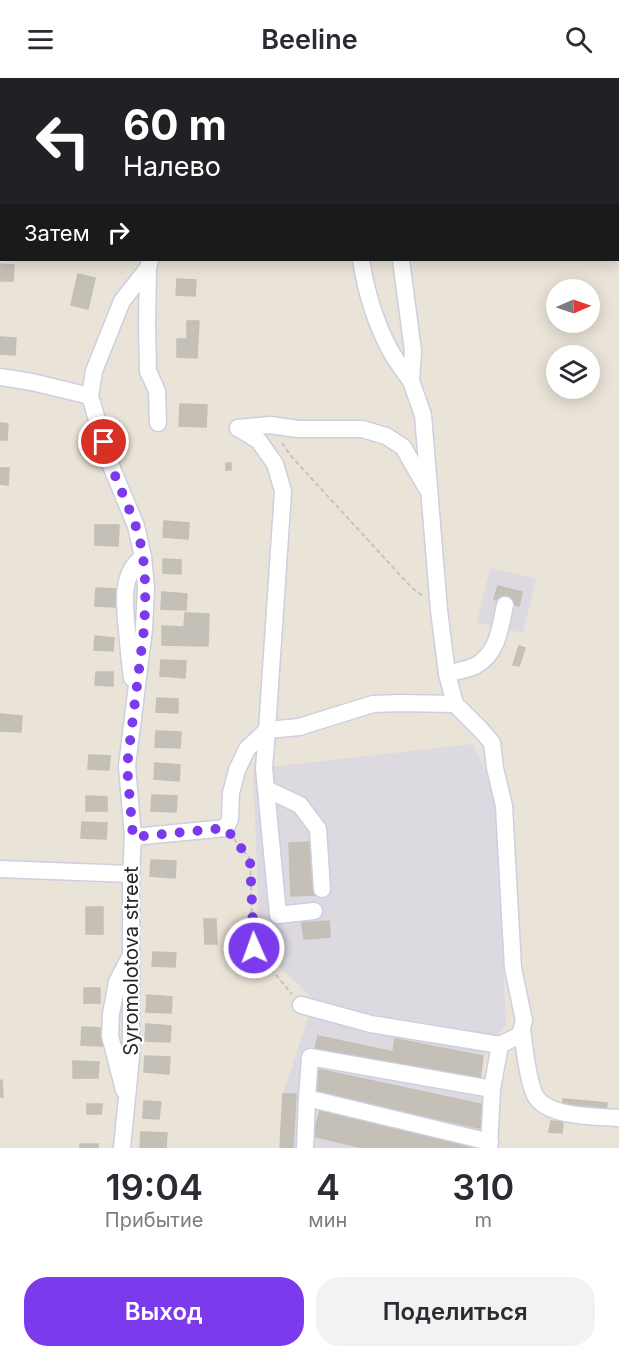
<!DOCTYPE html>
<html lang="ru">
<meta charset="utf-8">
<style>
:root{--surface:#fff;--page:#f2f2f3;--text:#2b2b33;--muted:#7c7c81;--accent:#7c3aed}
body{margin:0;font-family:Inter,sans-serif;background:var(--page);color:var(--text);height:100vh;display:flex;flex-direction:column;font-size:22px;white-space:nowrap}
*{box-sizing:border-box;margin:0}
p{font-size:20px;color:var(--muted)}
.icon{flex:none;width:33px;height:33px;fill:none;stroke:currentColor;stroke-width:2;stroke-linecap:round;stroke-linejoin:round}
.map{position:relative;height:1070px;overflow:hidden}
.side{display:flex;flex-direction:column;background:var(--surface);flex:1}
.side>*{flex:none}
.top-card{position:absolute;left:0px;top:0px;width:620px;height:183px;box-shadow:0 3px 15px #0003;background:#202124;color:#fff;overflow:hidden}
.needle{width:39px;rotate:88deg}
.buttons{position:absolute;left:546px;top:201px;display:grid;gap:12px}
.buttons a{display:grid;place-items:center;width:54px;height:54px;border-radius:50%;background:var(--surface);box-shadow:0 3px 15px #0003;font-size:30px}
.pin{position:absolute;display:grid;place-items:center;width:51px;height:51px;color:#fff;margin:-26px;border:3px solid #fff;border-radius:50%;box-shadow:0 2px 6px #0007}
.me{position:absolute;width:66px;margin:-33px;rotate:358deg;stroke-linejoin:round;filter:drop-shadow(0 0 4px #0008)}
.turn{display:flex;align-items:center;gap:21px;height:126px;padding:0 24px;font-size:27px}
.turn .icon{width:78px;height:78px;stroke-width:2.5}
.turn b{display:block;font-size:42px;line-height:51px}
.then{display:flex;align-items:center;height:57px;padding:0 24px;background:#0003;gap:12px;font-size:22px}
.eta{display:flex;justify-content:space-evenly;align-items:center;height:102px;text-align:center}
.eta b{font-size:36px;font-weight:600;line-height:42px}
.action{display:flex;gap:12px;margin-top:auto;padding:12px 24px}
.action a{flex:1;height:69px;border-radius:24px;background:var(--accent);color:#fff;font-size:24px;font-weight:600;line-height:69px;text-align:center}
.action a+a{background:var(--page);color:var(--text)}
header{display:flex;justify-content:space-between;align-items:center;height:78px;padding:0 24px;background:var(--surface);font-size:27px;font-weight:600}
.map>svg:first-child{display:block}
.industrial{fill:#dcd9e1}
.building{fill:#c4c0b8;stroke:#c4bfb2;stroke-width:1.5}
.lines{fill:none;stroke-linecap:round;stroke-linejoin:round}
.minor-casing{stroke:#cdcfe0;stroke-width:19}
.path{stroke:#c3c3c3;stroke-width:2;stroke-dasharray:4.5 3;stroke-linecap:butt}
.minor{stroke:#fff;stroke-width:16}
.route{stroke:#7c3aed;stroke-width:10;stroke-dasharray:0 18}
.labels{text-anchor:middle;stroke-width:4.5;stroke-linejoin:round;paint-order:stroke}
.street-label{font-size:20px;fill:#272727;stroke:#fff}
</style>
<header><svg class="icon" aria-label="menu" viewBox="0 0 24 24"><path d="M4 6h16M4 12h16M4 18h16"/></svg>Beeline<svg class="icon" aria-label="search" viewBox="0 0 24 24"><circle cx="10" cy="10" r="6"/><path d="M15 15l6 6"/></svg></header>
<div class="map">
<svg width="619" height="1070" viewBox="0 0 619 1070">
<rect width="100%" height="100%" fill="#eae3d8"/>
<!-- industrial -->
<g class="industrial">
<path d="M 490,490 L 536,501 L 523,555 L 477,544 Z"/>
<path d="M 473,666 L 495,712 L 506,946 L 483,978 L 480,1003 L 485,1027 L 476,1070 L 280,1070 L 283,1016 L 314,922 L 260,870 L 253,691 Z"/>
</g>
<!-- building -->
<g class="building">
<rect x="181" y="0" width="25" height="2"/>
<path d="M 0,186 L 14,187 L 13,203 L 0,203 Z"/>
<path d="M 78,196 L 95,200 L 88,231 L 71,227 Z"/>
<path d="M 177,201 L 196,202 L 195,218 L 176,217 Z"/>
<path d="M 187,243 L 199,243 L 197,280 L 177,279 L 177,261 L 187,261 Z"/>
<path d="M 0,259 L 16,260 L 15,277 L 0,276 Z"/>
<path d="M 180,326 L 207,327 L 206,349 L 179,348 Z"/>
<path d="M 0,345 L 8,346 L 7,362 L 0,362 Z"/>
<rect x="226" y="385" width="5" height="7"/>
<path d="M 0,390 L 9,390 L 8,407 L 0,406 Z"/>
<path d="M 164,443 L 189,445 L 188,461 L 163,459 Z"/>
<path d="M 95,447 L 119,447 L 118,468 L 95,467 Z"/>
<path d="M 163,481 L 181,482 L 181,496 L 163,495 Z"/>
<path d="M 498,508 L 522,514 L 519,528 L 494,521 Z"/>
<path d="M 96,510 L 116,511 L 115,529 L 95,528 Z"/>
<path d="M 162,514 L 187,516 L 186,532 L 161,531 Z"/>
<path d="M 185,535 L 209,536 L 208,568 L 162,567 L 162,548 L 184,549 Z"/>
<path d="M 95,558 L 114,560 L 113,573 L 94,572 Z"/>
<path d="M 519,568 L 525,570 L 519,588 L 513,587 Z"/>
<path d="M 161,582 L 186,583 L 185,600 L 160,598 Z"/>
<path d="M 96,594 L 113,594 L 113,608 L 95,607 Z"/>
<path d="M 157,620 L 178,621 L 178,635 L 156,634 Z"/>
<path d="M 0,636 L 22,638 L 21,654 L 0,653 Z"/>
<path d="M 156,653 L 181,654 L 180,670 L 155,669 Z"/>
<path d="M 89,677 L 110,678 L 109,692 L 88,691 Z"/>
<path d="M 155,685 L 180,687 L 179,703 L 154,701 Z"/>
<path d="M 152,717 L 177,718 L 176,734 L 151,733 Z"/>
<path d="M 86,718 L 107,719 L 107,733 L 86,733 Z"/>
<path d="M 82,744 L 107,745 L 106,761 L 81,760 Z"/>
<path d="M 312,764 L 314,817 L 291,818 L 289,765 Z"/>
<path d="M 151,782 L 176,783 L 175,800 L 150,798 Z"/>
<rect x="86" y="829" width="17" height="27"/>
<path d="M 204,841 L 216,841 L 217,866 L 205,866 Z"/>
<path d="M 329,843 L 330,859 L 304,861 L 302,845 Z"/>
<path d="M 153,874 L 176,875 L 175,889 L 152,888 Z"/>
<rect x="84" y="910" width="16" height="15"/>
<path d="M 147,917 L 172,919 L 171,935 L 146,934 Z"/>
<path d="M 146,946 L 171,948 L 170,964 L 145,963 Z"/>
<path d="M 82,949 L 102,950 L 102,968 L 81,967 Z"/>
<path d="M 318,958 L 393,974 L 395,961 L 483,978 L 480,1003 L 315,971 Z"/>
<path d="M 145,978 L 170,979 L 169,996 L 144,994 Z"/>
<path d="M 73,983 L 99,984 L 98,1000 L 73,1000 Z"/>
<path d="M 317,991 L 485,1027 L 480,1050 L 312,1014 Z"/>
<path d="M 2,1002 L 3,1019 L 0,1019 L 0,1003 Z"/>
<path d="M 283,1016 L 296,1016 L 293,1070 L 280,1070 Z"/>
<path d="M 563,1021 L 607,1025 L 606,1037 L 562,1032 Z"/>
<path d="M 144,1023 L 161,1024 L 159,1041 L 143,1040 Z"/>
<path d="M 87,1026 L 102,1026 L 101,1036 L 87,1036 Z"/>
<path d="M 320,1033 L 476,1070 L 363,1070 L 313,1058 Z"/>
<path d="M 551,1043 L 563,1044 L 562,1055 L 549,1054 Z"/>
<path d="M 141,1054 L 167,1055 L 166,1070 L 140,1070 Z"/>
<rect x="80" y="1066" width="18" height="4"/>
</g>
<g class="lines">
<!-- minor casing -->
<g class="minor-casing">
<g id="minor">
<path d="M 139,0 L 139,2"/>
<path d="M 353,0 L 353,2"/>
<path d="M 377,0 L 377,2"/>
<path d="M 164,2 L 164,0"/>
<path d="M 0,76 L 2,76"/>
<path d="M 361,182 C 366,213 375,244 390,272 C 396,283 404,293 411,303"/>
<path d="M 401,182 L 413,273 L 411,303 L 423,337 L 439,532 L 447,596 L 455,626 L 481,652 L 492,665 L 495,690 L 504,728 L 513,890 L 524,943 L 520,957 L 500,967 L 492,1011 L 489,1070"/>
<path d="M 148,190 L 147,246 L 148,293 L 157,313 L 158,345"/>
<path d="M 0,299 L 32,304 L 90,318"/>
<path d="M 238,350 L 259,363 L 275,386 L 283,413 L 267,652 L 264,690 L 278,837 L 314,833"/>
<path d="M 238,350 L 270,347 L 298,351 L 362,351 L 386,358 L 403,369 L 426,409"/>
<path d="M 447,596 C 456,593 466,592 475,588 C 498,576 500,550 505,527"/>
<path d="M 132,600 C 130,588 129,575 128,563 C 126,535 117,498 143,479"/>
<path d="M 266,711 L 300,727 L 318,751 L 322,811"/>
<path d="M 133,759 L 226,750 L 230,741 L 231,715 L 237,692 L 247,671 L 267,652 L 299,649 L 373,626 L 400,625 L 455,626"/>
<path d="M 0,791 L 131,796"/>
<path d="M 301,927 L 371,946 L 500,967"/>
<path d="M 522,951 C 524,967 528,1006 536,1019 C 550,1040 596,1038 619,1040"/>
<path d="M 124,1012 L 110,958 L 111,936 L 117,904 L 129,881"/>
<path d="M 307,1020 L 490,1064"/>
<path d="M 122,1070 L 131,979 L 131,796 L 133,759 L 127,688 L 144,551 L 146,509 L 143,479 L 136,448 L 109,383 L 90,318 L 94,293 L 122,223 L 148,190 L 150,182"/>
<path d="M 305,1070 L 307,1020 L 310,979 L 492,1011"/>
</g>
</g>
<!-- path -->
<g class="path">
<path d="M 282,365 L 291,378 L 411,509 L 424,519"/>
<path d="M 234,761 L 250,781 L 253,870 L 292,916"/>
</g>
<!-- minor -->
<use href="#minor" class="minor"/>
</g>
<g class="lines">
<!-- route -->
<path class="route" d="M 104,364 C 111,393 125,419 135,446 C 147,480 146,516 144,551 L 127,688 L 133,759 L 226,750 L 250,782 L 254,870"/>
</g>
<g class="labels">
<!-- street labels -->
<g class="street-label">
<text transform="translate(131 883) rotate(-90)" y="7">Syromolotova street</text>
</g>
</g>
</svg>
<div class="buttons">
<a><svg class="needle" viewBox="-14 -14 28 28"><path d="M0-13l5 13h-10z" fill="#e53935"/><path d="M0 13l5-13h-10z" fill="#7c7c81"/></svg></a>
<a><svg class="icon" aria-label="layers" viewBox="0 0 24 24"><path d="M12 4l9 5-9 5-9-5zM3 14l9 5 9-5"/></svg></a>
</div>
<div class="pin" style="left:104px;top:364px;background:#d93025"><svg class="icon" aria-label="arrive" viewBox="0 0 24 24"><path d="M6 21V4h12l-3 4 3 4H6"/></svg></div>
<svg class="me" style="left:254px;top:870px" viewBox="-20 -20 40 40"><circle r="17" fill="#7c3aed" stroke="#fff" stroke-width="3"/><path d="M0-11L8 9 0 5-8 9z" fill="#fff"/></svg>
<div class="top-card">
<div class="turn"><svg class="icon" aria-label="left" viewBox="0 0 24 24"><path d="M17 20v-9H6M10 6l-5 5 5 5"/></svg><div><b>60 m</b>Налево</div></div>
<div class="then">Затем<svg class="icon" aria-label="right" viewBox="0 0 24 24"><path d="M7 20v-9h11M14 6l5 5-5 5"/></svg></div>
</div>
</div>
<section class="side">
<div class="eta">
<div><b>19:04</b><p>Прибытие</p></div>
<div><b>4</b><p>мин</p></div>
<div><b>310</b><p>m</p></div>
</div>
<div class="action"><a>Выход</a><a>Поделиться</a></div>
</section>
